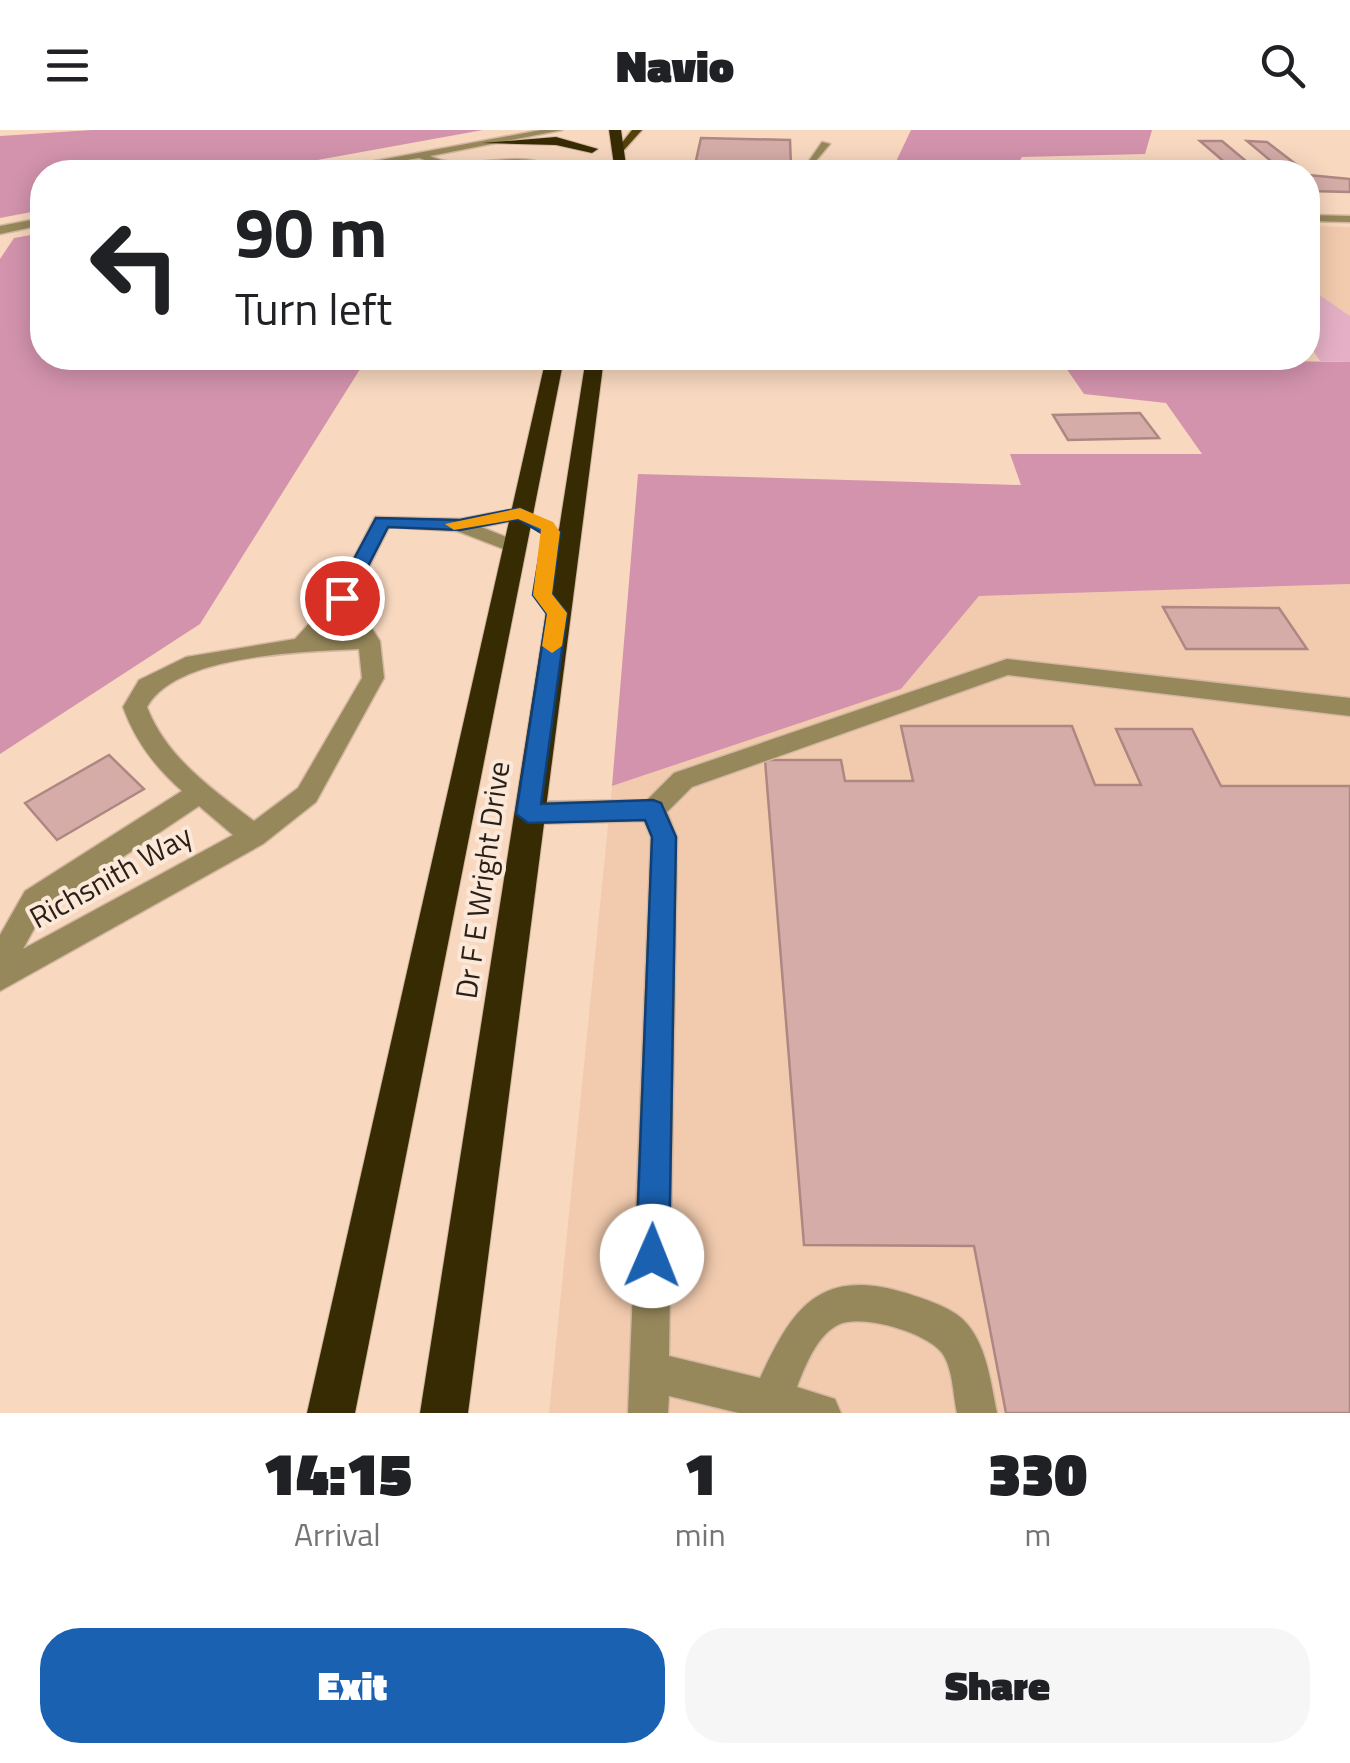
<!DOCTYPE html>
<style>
:root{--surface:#fff;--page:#f6f6f6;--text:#202124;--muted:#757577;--accent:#1a61b1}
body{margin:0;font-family:"Titillium Web",sans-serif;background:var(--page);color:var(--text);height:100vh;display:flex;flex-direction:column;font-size:38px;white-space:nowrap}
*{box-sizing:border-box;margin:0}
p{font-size:32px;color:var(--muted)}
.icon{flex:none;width:55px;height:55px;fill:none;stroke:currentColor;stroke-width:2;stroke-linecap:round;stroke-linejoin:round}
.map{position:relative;height:1283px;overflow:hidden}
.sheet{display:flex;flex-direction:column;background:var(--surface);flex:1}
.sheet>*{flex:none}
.banner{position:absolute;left:30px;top:30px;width:1290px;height:210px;border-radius:40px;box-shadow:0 5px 25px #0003;background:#fff;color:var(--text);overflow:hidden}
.pin{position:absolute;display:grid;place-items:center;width:85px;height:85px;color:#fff;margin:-42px;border:5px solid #fff;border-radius:50%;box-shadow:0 2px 10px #0007}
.me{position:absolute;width:110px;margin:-55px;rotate:1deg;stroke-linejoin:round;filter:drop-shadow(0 0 8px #0008)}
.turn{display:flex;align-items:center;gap:35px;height:210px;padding:0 40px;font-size:45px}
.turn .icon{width:130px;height:130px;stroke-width:2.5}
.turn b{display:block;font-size:70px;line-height:85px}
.eta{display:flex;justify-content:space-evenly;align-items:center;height:170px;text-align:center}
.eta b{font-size:60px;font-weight:800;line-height:70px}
.cta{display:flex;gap:20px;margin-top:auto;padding:20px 40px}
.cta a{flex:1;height:115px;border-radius:40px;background:var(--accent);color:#fff;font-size:40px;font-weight:800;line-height:115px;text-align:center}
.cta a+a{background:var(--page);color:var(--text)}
header{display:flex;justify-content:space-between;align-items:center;height:130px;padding:0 40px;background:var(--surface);font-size:45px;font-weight:800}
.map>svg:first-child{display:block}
.built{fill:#f2cbae}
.green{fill:#e5b0c5}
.forest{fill:#d393ad}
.building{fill:#d5aca8;stroke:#ae8783;stroke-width:2.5}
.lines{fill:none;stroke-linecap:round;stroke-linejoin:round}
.minor-casing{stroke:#d3b7a1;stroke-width:3}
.major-casing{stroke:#d3b7a1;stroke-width:3}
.highway-casing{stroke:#d3b7a1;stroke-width:2}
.minor{fill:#97885b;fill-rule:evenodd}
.major{fill:#53420a;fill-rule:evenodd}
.highway{fill:#372b03;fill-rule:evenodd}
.route{fill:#1a61b1;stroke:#113f73;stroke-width:2.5}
.slow{fill:#f59e0b}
.labels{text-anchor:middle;stroke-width:8;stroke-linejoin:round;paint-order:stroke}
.street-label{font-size:30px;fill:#2a1f16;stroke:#fbe8d9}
</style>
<header><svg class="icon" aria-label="menu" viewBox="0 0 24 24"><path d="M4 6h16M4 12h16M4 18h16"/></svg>Navio<svg class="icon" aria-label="search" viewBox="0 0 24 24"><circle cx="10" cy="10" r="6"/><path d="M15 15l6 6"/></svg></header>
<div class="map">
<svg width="1350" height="1283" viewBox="0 0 1350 1283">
<rect width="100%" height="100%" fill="#f8d8bf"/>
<!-- built -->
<g class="built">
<path d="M 1308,96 L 1350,97 L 1350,186 L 1308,157 Z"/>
<path d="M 1350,454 L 1350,1283 L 549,1283 L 612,656 L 901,559 L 979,466 Z"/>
</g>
<!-- green -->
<path class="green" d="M 1308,157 L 1350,186 L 1350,232 L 1320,231 L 1308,213 Z"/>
<!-- forest -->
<g class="forest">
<path d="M 92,0 L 483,0 L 251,42 L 42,42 L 42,80 L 0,88 L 0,6 Z"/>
<path d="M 911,0 L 1152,0 L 1145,24 L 1022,27 L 1013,42 L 891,42 Z"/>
<path d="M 42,103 L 42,228 L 367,228 L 200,494 L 0,624 L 0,129 L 14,108 Z"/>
<path d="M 1059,228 L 1350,232 L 1350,454 L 979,466 L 901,559 L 612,656 L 638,344 L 1021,355 L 1010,324 L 1202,324 L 1166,273 L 1084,264 Z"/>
</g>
<!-- building -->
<g class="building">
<path d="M 701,8 L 790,10 L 791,37 L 695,35 Z"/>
<path d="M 1200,11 L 1222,11 L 1259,42 L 1236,42 Z"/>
<path d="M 1247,11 L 1267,12 L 1306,42 L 1284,42 Z"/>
<path d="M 1308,45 L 1350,49 L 1350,62 L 1308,61 Z"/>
<path d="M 1140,283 L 1159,308 L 1068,310 L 1053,285 Z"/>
<path d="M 1163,477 L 1279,478 L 1307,519 L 1186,519 Z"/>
<path d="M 901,596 L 1072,596 L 1095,655 L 1141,655 L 1116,599 L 1192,599 L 1221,656 L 1350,656 L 1350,1283 L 1006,1283 L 974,1116 L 804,1115 L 765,630 L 841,630 L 845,651 L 913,651 Z"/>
<path d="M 109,625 L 144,659 L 57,710 L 25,673 Z"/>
</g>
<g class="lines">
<!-- minor casing -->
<g class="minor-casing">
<g id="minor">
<path d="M 541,0 L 562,0 L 430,26 C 471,45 524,13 559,42 L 523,36 L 459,42 L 419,28 L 336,42 L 316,42 Z"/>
<path d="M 822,12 L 830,14 L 814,33 L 814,42 L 690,38 L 804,38 Z"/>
<path d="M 1308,85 L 1350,86 L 1350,92 L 1308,91 Z"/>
<path d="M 42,88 L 42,95 L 0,104 L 0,96 Z"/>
<path d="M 520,378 L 529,384 L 527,388 L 481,397 L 521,413 L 524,417 L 514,423 L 457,401 L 389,397 L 353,469 L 380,511 L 384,548 L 316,672 L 263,714 L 0,861 L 0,805 L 25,761 L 182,661 C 155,637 135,611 123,577 L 139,550 L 186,527 L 295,509 L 334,466 L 375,387 L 460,389 ZM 342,484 L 354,504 L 322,506 ZM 359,519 L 362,548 L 298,658 L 254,691 C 213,660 166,627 147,577 C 176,524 303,522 359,519 ZM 199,676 L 233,705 L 23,819 L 45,779 Z"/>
<path d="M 1007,529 L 1350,568 L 1350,586 L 1008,545 L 692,657 L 667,682 L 677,707 L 669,1226 L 760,1248 C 793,1176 821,1137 906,1163 C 927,1170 955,1178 968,1195 C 987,1218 991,1254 997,1283 L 957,1283 C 953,1265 953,1238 942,1223 C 927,1203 864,1184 840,1194 C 818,1203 805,1236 797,1257 L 835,1269 L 841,1283 L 739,1283 L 669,1266 L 668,1283 L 628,1283 L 651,707 L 644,691 L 528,694 L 519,690 L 515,683 L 519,676 L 528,672 L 647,670 L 674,643 Z"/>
</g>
</g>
<!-- major casing -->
<g class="major-casing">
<path id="major" d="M 632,0 L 642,0 L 624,20 L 616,20 Z"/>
</g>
<!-- highway casing -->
<g class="highway-casing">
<g id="highway">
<path d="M 609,0 L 621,0 L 627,42 L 615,42 Z"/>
<path d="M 556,7 L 598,19 L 592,23 L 556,15 L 482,13 Z"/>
<path d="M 546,228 L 564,228 L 355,1283 L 307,1283 Z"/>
<path d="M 586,228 L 604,228 L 468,1283 L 420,1283 Z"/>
</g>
</g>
<!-- minor -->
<use href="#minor" class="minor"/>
<!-- major -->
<use href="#major" class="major"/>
<!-- highway -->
<use href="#highway" class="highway"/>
</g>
<!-- route -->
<path class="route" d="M 520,378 L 560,402 L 552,464 L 567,483 L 541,674 L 653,670 L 661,673 L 676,707 L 669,1126 L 664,1138 L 652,1143 L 640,1138 L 636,1126 L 652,707 L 645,690 L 528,693 L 516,684 L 547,484 L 533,465 L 543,404 L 518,389 L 460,400 L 388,397 L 349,473 L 333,468 L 376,388 L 460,390 Z"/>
<!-- slow -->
<path class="slow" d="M 520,378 L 553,392 L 560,402 L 552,464 L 567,483 L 562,516 L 552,523 L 542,516 L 547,484 L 533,465 L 541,399 L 518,389 L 454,400 L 445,394 Z"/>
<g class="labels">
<!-- street labels -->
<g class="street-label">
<text transform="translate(111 747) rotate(-29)" y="10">Richsnith Way</text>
<text transform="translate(483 750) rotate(-82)" y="10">Dr F E Wright Drive</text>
</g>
</g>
</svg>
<div class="pin" style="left:342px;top:468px;background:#d93025"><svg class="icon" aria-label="arrive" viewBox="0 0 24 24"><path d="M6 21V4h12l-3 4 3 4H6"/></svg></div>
<svg class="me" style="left:652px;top:1126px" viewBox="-20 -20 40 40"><circle r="19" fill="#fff"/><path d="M0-13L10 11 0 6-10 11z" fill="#1a61b1"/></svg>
<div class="banner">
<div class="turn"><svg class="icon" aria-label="left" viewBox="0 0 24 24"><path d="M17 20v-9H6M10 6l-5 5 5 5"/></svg><div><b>90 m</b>Turn left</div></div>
</div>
</div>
<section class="sheet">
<div class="eta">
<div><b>14:15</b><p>Arrival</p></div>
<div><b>1</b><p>min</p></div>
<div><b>330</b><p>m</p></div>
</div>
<div class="cta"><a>Exit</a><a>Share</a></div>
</section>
